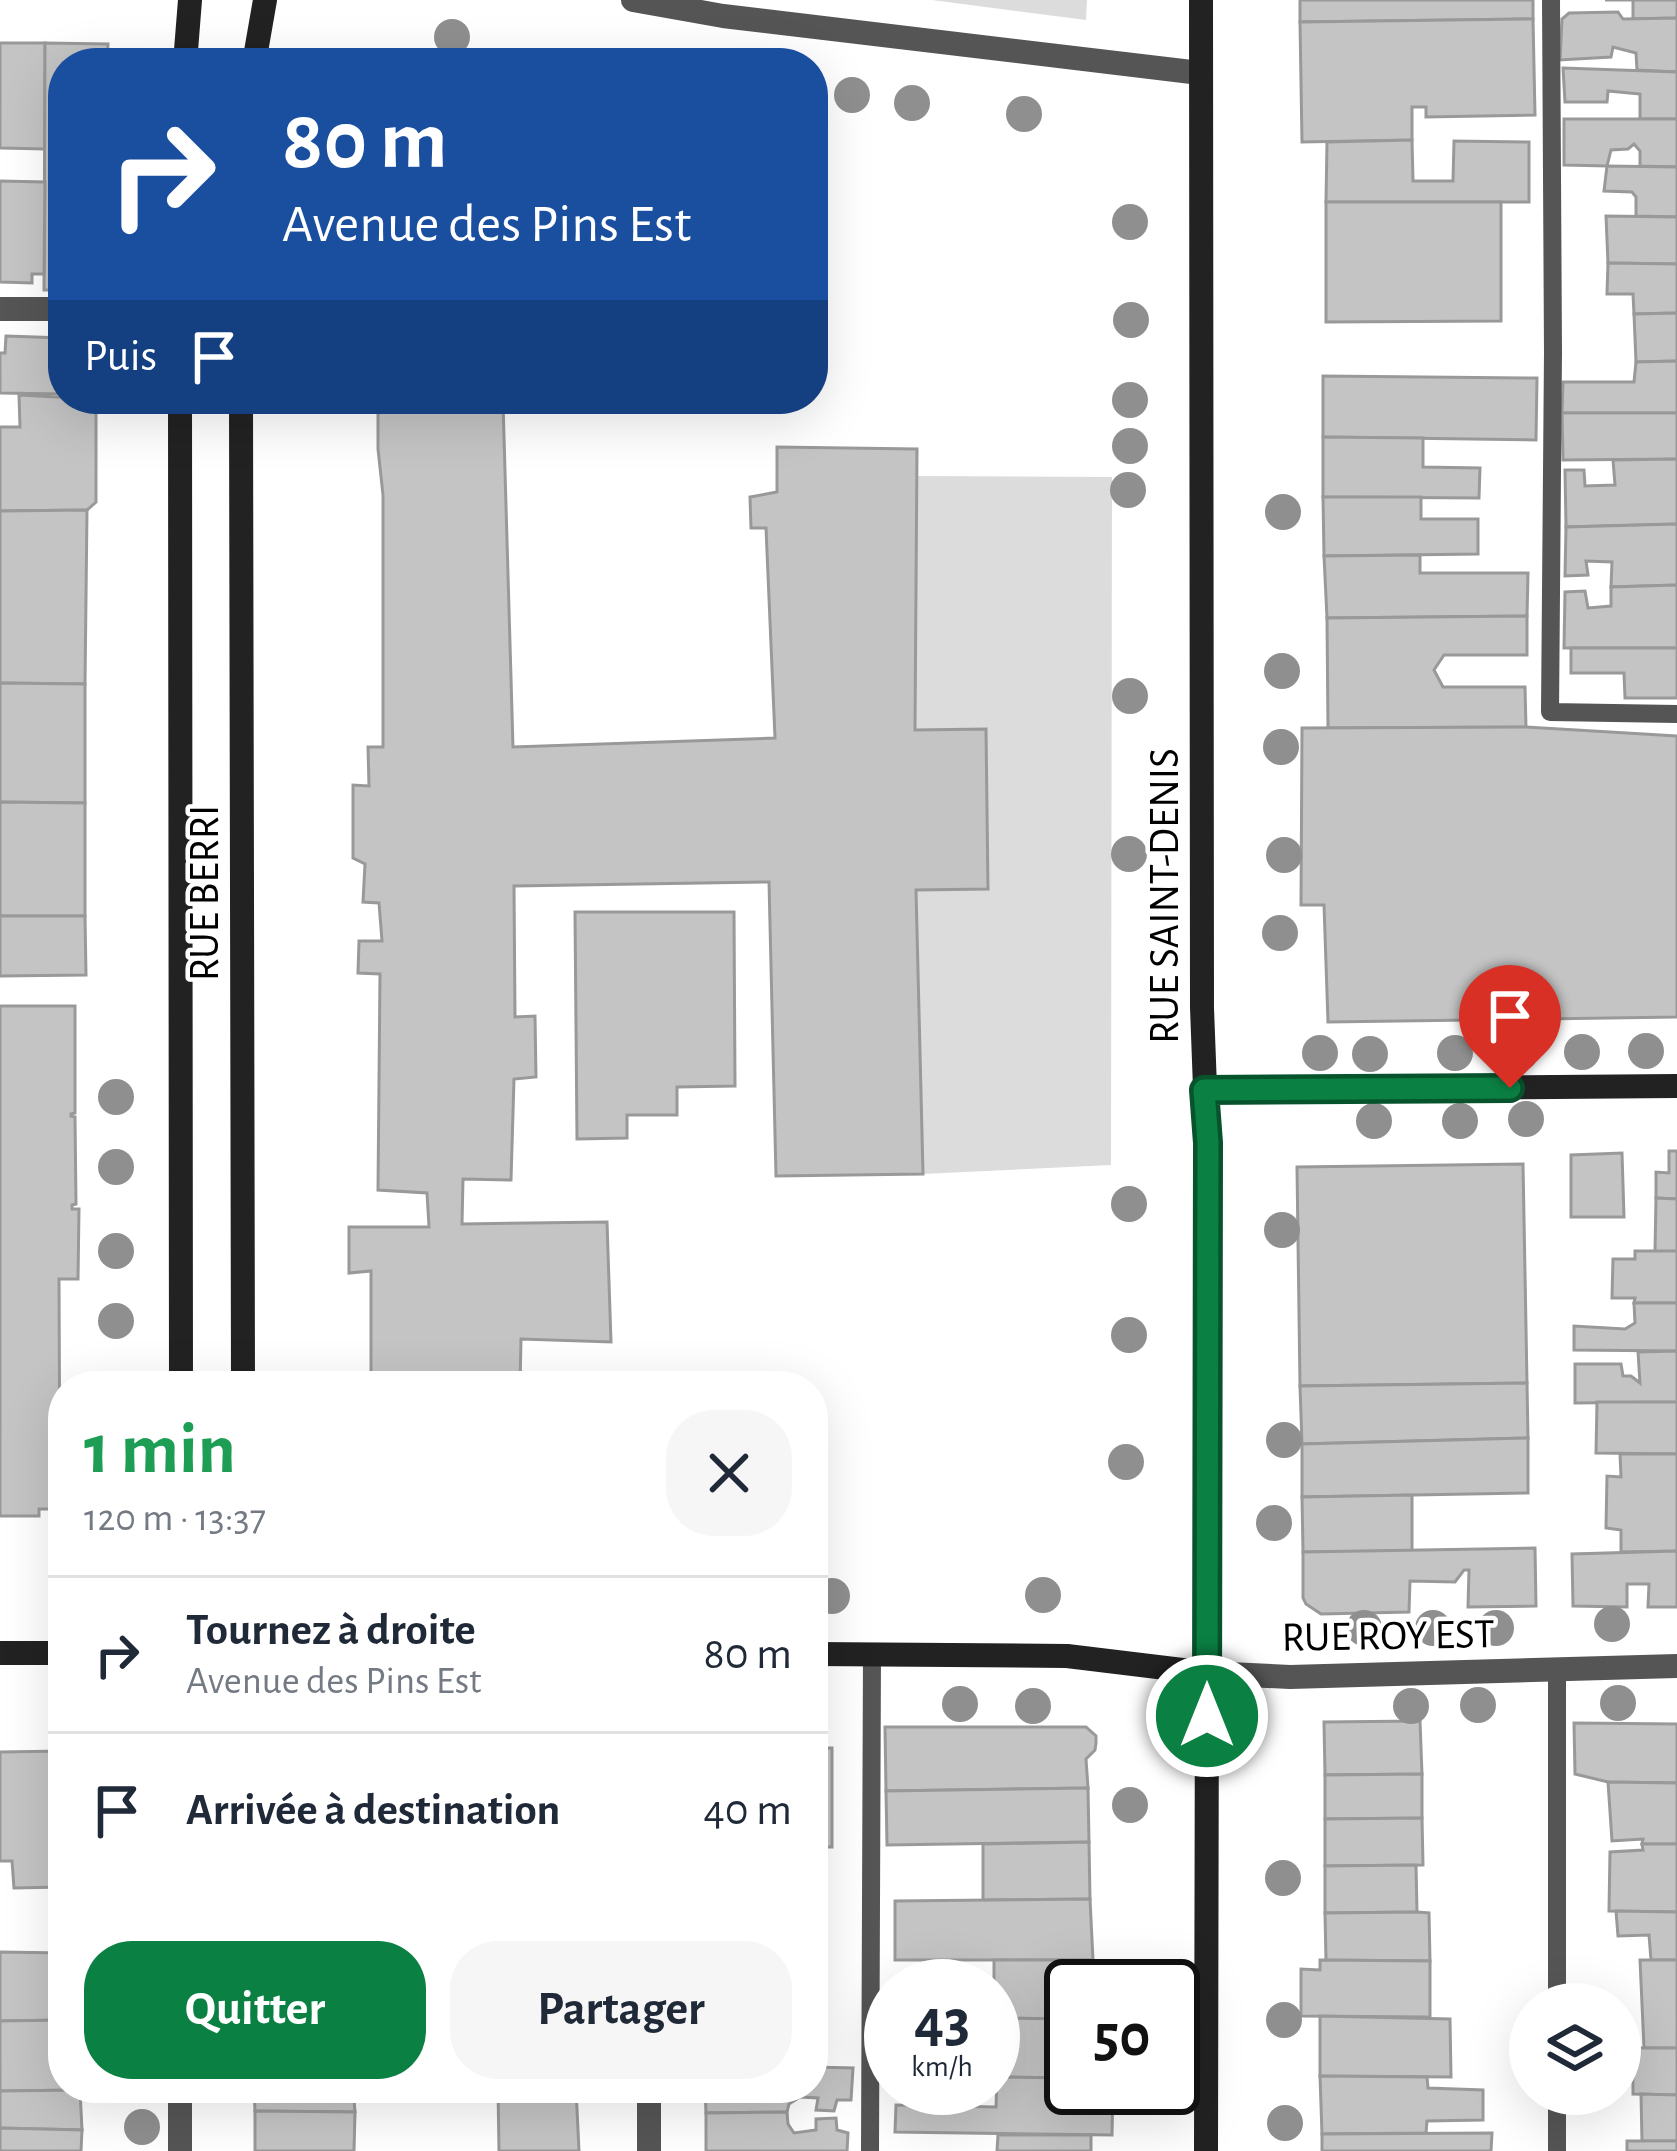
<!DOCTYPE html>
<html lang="fr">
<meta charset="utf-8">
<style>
:root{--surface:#fff;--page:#f6f6f7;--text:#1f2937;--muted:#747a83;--line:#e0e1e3;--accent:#0b8043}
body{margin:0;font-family:"Alegreya Sans",sans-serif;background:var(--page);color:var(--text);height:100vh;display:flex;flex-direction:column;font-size:45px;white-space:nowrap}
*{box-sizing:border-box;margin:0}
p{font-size:39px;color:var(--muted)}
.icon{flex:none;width:66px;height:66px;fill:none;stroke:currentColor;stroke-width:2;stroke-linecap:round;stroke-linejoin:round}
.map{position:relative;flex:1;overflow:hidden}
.details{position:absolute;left:48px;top:1371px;width:780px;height:732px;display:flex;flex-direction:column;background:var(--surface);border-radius:48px;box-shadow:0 12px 48px #0002}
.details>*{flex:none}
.top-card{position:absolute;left:48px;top:48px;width:780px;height:366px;border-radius:48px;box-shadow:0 12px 48px #0002;background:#1a4fa0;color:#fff;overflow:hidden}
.buttons{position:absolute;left:1509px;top:1983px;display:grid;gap:24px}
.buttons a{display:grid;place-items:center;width:132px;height:132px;border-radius:50%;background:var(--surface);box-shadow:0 12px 48px #0002;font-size:60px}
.speed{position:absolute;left:864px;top:1959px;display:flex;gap:24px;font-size:60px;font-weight:700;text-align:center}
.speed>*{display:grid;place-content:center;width:156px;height:156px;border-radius:50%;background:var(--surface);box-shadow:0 12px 48px #0002;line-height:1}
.speed small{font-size:30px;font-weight:400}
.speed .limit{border:6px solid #111;border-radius:18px;background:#fff;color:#111}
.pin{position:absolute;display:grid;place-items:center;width:102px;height:102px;color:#fff;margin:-123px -51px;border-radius:50% 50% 50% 0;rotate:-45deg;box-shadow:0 0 12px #0007}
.pin .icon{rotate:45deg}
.me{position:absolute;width:132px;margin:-66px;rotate:0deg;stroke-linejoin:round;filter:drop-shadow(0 0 9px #0008)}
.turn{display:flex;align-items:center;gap:42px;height:252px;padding:0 36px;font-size:54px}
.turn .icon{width:156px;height:156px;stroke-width:2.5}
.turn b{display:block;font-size:84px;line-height:102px}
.then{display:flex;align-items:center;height:114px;padding:0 36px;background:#0003;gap:24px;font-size:45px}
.round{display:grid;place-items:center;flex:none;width:126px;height:126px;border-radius:48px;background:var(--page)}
.overview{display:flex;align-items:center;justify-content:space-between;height:204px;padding:0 36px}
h1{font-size:72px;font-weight:700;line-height:90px;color:#1e9e55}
.primary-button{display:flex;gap:24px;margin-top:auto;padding:24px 36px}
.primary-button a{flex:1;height:138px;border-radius:48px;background:var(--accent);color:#fff;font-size:48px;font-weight:700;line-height:138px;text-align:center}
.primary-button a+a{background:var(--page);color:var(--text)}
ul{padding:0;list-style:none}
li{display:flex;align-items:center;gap:36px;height:156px;padding:0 36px;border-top:3px solid var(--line)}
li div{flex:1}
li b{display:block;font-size:45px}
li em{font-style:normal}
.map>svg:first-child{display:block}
.green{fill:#dcdcdc}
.building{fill:#c4c4c4;stroke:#999;stroke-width:3}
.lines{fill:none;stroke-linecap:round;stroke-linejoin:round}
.lane{stroke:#555;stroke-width:18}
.street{stroke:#555;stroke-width:24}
.secondary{stroke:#222;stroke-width:24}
.tree{fill:#8f8f8f}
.route-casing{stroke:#07532c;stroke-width:30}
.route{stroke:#0b8043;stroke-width:21}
.labels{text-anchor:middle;stroke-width:9;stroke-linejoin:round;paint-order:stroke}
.street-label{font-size:42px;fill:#000;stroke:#fff}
</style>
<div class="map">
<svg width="1677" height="2151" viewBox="0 0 1677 2151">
<rect width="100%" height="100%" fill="#fff"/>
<!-- green -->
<g class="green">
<path d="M 932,0 L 1087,0 L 1086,20 Z"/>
<path d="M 917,476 L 1112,477 L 1111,1165 L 923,1174 L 916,890 L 988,888 L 986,730 L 915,730 Z"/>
</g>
<!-- building -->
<g class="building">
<path d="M 1300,0 L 1533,0 L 1533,19 L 1300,22 Z"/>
<path d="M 1605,0 L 1677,0 L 1677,18 L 1633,19 L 1633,0 Z"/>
<path d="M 1618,12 L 1623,19 L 1677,18 L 1677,72 L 1637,70 L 1636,53 L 1613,47 L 1611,57 L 1560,60 L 1562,19 L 1569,13 Z"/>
<path d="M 1533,19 L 1535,115 L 1426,117 L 1426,107 L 1412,107 L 1412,140 L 1302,142 L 1300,22 Z"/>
<path d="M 0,43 L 45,43 L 45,149 L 0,148 Z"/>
<path d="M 45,43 L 108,44 L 107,63 L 63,63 L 63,290 L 44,290 Z"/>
<path d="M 1563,68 L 1677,72 L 1677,119 L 1640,119 L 1640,94 L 1608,91 L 1607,102 L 1565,102 Z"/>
<path d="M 1564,119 L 1677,119 L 1677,167 L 1640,166 L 1640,151 L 1634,144 L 1628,149 L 1611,150 L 1607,166 L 1564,165 Z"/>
<path d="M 1412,140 L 1413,181 L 1453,181 L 1454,141 L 1529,142 L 1529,202 L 1326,202 L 1327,142 Z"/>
<path d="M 1607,166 L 1677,167 L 1677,217 L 1636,216 L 1636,197 L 1632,192 L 1604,191 Z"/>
<path d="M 0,181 L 45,182 L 44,274 L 32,274 L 32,283 L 0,282 Z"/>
<path d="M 1326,202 L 1501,202 L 1501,321 L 1326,322 Z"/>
<path d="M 1606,216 L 1677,217 L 1677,264 L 1608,263 Z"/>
<path d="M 1608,263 L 1677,264 L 1677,313 L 1634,314 L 1633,294 L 1607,294 Z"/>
<path d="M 1677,313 L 1677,361 L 1636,362 L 1634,314 Z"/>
<path d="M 6,336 L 63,338 L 63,394 L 0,393 L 0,353 L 5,353 Z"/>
<path d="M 1677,361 L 1677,413 L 1562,413 L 1563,382 L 1634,382 L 1636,362 Z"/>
<path d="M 1323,376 L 1537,378 L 1536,440 L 1323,437 Z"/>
<path d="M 19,395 L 96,399 L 96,502 L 87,510 L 0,511 L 0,427 L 20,427 Z"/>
<path d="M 378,399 L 546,399 L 545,407 L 503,402 L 513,747 L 775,738 L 766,528 L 751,528 L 750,497 L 777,492 L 777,447 L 917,449 L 915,730 L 986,729 L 988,889 L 916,890 L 923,1174 L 776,1176 L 769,882 L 514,886 L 515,1017 L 535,1016 L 536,1077 L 514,1079 L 511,1180 L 463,1179 L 462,1224 L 607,1222 L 611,1342 L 521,1339 L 520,1386 L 371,1386 L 371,1271 L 349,1273 L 349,1227 L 429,1227 L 427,1193 L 378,1190 L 380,974 L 358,973 L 359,941 L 382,941 L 379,903 L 363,902 L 365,864 L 353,858 L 353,785 L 369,786 L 368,747 L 383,747 L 383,495 L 378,449 Z"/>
<path d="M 1562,413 L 1677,413 L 1677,459 L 1563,460 Z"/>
<path d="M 1323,437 L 1423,438 L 1423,467 L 1480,468 L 1479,498 L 1323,497 Z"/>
<path d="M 1677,459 L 1677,524 L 1566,527 L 1565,470 L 1584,470 L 1585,486 L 1615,485 L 1613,460 Z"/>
<path d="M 1323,497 L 1421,497 L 1421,519 L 1478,519 L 1478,554 L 1324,556 Z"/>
<path d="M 87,510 L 85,684 L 0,683 L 0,511 Z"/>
<path d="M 1677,524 L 1677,585 L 1611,587 L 1612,562 L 1586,561 L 1588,575 L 1565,576 L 1566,527 Z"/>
<path d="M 1420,555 L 1420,573 L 1528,573 L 1527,616 L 1327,618 L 1324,556 Z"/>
<path d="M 1677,585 L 1677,648 L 1564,648 L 1565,592 L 1585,591 L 1588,608 L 1611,606 L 1611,587 Z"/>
<path d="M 1527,616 L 1527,655 L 1444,655 L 1434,670 L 1443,687 L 1525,687 L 1526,727 L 1328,728 L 1327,618 Z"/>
<path d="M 1571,648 L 1677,648 L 1677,698 L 1625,698 L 1624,673 L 1571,673 Z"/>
<path d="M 0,683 L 85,684 L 85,803 L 0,802 Z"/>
<path d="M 1526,727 L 1677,736 L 1677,1017 L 1328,1022 L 1324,905 L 1301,905 L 1302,728 Z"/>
<path d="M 0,802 L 85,803 L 85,916 L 0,916 Z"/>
<path d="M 575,912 L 734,912 L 735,1086 L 677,1087 L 677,1115 L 627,1115 L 627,1138 L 577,1139 Z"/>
<path d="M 0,916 L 85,916 L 86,975 L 0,976 Z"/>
<path d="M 0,1006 L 75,1006 L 75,1113 L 71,1114 L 71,1116 L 75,1117 L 76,1204 L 72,1205 L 72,1209 L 79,1209 L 78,1279 L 59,1279 L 60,1509 L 39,1509 L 39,1516 L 0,1516 Z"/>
<path d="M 1669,1151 L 1677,1151 L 1677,1199 L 1656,1198 L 1656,1172 L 1669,1173 Z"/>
<path d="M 1622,1153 L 1624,1217 L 1571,1217 L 1571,1155 Z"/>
<path d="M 1523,1164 L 1527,1383 L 1300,1386 L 1297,1167 Z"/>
<path d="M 1656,1198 L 1677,1199 L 1677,1251 L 1655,1252 Z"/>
<path d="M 1635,1251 L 1677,1251 L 1677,1303 L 1634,1303 L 1635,1298 L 1612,1298 L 1613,1259 L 1635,1259 Z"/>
<path d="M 1634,1303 L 1677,1303 L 1677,1351 L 1574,1350 L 1574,1326 L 1625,1329 L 1635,1323 Z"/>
<path d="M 1677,1351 L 1677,1402 L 1575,1403 L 1575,1364 L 1621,1364 L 1623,1376 L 1631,1376 L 1640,1383 L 1638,1352 Z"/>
<path d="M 1527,1383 L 1528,1438 L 1302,1444 L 1300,1386 Z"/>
<path d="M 1597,1402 L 1677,1402 L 1677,1454 L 1596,1453 Z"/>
<path d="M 1528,1438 L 1528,1493 L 1302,1497 L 1302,1444 Z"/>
<path d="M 1620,1454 L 1677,1454 L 1677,1551 L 1621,1552 L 1621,1530 L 1606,1528 L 1607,1476 L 1621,1477 Z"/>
<path d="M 1412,1495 L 1412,1551 L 1303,1552 L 1302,1497 Z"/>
<path d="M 1535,1548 L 1536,1606 L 1468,1607 L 1469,1570 L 1464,1570 L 1455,1582 L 1410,1581 L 1409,1612 L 1321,1614 L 1306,1604 L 1303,1598 L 1303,1552 Z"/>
<path d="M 1677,1551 L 1677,1607 L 1648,1607 L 1649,1584 L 1627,1584 L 1627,1607 L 1573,1606 L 1572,1554 Z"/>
<path d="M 1420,1721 L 1422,1774 L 1325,1775 L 1324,1722 Z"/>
<path d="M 1574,1723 L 1677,1724 L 1677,1783 L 1608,1782 L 1575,1774 Z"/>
<path d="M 885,1727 L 1086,1727 L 1096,1736 L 1096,1743 L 1095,1750 L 1086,1759 L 1088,1788 L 886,1791 Z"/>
<rect x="813" y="1748" width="19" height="99"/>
<path d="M 63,1751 L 63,1887 L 14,1888 L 12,1861 L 0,1861 L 0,1752 Z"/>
<path d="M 1422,1774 L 1422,1818 L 1325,1819 L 1325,1775 Z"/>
<path d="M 1608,1782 L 1677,1783 L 1677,1844 L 1642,1844 L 1643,1839 L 1612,1841 Z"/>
<path d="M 1088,1788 L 1089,1842 L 887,1845 L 886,1791 Z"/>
<path d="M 1422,1818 L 1423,1865 L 1325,1866 L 1325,1819 Z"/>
<path d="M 1089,1842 L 1090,1899 L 983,1900 L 983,1844 Z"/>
<path d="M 1642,1844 L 1677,1844 L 1677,1912 L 1609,1911 L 1610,1852 L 1643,1850 Z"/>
<path d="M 1416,1865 L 1417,1912 L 1325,1913 L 1325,1866 Z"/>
<path d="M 1090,1899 L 1093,1960 L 895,1960 L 895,1901 Z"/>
<path d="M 1616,1911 L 1677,1912 L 1677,1960 L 1651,1960 L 1649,1935 L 1618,1936 Z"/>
<path d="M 1417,1912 L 1429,1913 L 1430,1961 L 1326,1960 L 1325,1913 Z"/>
<path d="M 0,1952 L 63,1953 L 63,2020 L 0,2021 Z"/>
<path d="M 994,1960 L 1093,1960 L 1093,1986 L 1071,1986 L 1071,2019 L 994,2018 Z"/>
<path d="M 1320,1960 L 1430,1961 L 1430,2017 L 1301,2016 L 1301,1969 L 1320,1970 Z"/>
<path d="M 1640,1960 L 1677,1960 L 1677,2048 L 1644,2048 Z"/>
<path d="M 1320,2016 L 1450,2019 L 1451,2077 L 1320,2076 Z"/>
<path d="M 993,2018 L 1071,2019 L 1071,2078 L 993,2077 Z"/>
<path d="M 63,2020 L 63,2088 L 80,2088 L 80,2090 L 0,2091 L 0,2021 Z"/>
<path d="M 1633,2048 L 1677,2048 L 1677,2095 L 1633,2094 Z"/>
<path d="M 813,2067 L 853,2068 L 851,2100 L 837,2100 L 834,2111 L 816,2110 L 818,2098 L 800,2097 L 789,2104 L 787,2112 L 706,2113 L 705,2088 L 813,2088 Z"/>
<path d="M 1320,2076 L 1427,2077 L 1428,2088 L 1483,2090 L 1483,2120 L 1427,2121 L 1426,2133 L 1322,2134 Z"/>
<path d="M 997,2077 L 1071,2078 L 1071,2088 L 1113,2088 L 1112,2135 L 895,2132 L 896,2105 L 996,2107 Z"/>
<path d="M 254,2088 L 386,2088 L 386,2095 L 354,2099 L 355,2112 L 255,2111 Z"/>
<path d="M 498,2088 L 576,2088 L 579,2151 L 499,2151 Z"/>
<path d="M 80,2090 L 82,2130 L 0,2128 L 0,2091 Z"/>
<path d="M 1641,2094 L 1677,2095 L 1677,2141 L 1642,2141 Z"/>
<path d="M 255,2111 L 355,2112 L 354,2151 L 255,2151 Z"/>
<path d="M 787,2112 L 788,2124 L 794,2133 L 816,2130 L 816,2119 L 836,2118 L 837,2130 L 848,2133 L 847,2151 L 706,2151 L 706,2113 Z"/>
<path d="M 0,2128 L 82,2130 L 81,2151 L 0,2151 Z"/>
<path d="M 1492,2133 L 1491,2151 L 1322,2151 L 1322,2134 Z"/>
<path d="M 998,2135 L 1091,2135 L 1091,2151 L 997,2151 Z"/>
<rect x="1627" y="2141" width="50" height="10"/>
</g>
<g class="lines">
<!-- lane -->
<g class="lane">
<path d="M 1551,0 L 1553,352 L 1550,712 L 1677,714"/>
<path d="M 1557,1670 L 1557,2004"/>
<path d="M 870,2151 L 872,1654"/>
<path d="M 1557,2151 L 1557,2094"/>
</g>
<!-- street -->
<g class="street">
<path d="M 633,0 L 723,16 L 1200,73"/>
<path d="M 0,309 L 63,309"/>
<path d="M 1207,1673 L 1290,1677 L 1677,1666"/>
<path d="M 180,2088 L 180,2151"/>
<path d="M 649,2088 L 649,2151"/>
</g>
<!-- secondary -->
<g class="secondary">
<path d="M 1201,0 L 1202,1008 L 1208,1167 L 1206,2151"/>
<path d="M 185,63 L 190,0"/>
<path d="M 254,63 L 265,0"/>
<path d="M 180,399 L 181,1386"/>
<path d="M 241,399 L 243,1386"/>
<path d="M 1205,1090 L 1677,1086"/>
<path d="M 0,1653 L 63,1653"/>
<path d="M 813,1654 L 1067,1656 L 1207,1673"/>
</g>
</g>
<!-- trees -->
<g class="tree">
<circle cx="452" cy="37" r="18"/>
<circle cx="852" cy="95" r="18"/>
<circle cx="912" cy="103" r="18"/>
<circle cx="1024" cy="114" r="18"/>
<circle cx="1130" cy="222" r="18"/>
<circle cx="1131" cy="320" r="18"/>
<circle cx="1130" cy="400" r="18"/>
<circle cx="1130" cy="446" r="18"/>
<circle cx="1128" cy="490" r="18"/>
<circle cx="1283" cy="512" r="18"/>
<circle cx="1282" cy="671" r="18"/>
<circle cx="1130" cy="696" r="18"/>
<circle cx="1281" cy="747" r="18"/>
<circle cx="1129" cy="854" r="18"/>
<circle cx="1284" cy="855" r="18"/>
<circle cx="1280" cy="933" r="18"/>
<circle cx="1646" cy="1051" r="18"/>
<circle cx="1582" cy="1052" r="18"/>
<circle cx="1320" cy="1053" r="18"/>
<circle cx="1455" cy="1053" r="18"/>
<circle cx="1520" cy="1053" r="18"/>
<circle cx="1370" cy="1054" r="18"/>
<circle cx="116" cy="1097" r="18"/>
<circle cx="1526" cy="1119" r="18"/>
<circle cx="1374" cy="1121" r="18"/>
<circle cx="1460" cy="1121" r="18"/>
<circle cx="116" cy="1167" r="18"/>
<circle cx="1129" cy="1204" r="18"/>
<circle cx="1282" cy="1230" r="18"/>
<circle cx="116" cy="1251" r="18"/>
<circle cx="116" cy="1321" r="18"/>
<circle cx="1129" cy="1335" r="18"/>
<circle cx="1284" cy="1440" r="18"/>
<circle cx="1126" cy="1462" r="18"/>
<circle cx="1274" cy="1523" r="18"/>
<circle cx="1043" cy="1595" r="18"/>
<circle cx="832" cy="1596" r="18"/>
<circle cx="1612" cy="1624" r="18"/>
<circle cx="1364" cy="1628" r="18"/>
<circle cx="1433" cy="1628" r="18"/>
<circle cx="1496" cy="1628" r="18"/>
<circle cx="1618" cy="1703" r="18"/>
<circle cx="960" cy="1704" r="18"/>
<circle cx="1478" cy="1705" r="18"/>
<circle cx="1033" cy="1706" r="18"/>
<circle cx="1411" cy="1706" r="18"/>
<circle cx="1130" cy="1805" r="18"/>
<circle cx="1283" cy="1878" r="18"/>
<circle cx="1284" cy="2020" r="18"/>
<circle cx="1285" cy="2123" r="18"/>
<circle cx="142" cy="2127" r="18"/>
</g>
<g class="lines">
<!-- route casing -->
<g class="route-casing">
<path id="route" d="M 1207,1716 L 1208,1143 L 1204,1090 L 1510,1088"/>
</g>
<!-- route -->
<use href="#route" class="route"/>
</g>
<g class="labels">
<!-- street labels -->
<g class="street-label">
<text transform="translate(203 893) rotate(-90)" y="15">RUE BERRI</text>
<text transform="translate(1163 896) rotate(-90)" y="15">RUE SAINT-DENIS</text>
<text transform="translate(1388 1634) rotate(-1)" y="15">RUE ROY EST</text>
</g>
</g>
</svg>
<div class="buttons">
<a><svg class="icon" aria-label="layers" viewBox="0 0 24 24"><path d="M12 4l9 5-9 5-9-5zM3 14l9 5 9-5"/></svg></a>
</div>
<div class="speed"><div>43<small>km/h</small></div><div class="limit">50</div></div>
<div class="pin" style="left:1510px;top:1088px;background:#d93025"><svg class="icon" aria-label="arrive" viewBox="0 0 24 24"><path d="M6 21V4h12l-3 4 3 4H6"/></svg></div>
<svg class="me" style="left:1207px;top:1716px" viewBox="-20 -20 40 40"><circle r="17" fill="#0b8043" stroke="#fff" stroke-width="3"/><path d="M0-11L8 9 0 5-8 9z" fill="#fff"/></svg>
<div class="top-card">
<div class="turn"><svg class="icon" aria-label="right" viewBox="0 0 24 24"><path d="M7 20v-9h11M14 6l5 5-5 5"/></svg><div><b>80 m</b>Avenue des Pins Est</div></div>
<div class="then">Puis<svg class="icon" aria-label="arrive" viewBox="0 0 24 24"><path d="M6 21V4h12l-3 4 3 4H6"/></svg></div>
</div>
<section class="details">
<div class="overview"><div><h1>1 min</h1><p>120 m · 13:37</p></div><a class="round"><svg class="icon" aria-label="close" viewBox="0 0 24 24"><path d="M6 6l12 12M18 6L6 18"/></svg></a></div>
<ul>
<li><svg class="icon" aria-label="right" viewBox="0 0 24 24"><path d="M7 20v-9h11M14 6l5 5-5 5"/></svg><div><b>Tournez à droite</b><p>Avenue des Pins Est</p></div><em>80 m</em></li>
<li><svg class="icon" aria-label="arrive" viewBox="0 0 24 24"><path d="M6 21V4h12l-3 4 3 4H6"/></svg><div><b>Arrivée à destination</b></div><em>40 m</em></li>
</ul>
<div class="primary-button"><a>Quitter</a><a>Partager</a></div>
</section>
</div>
